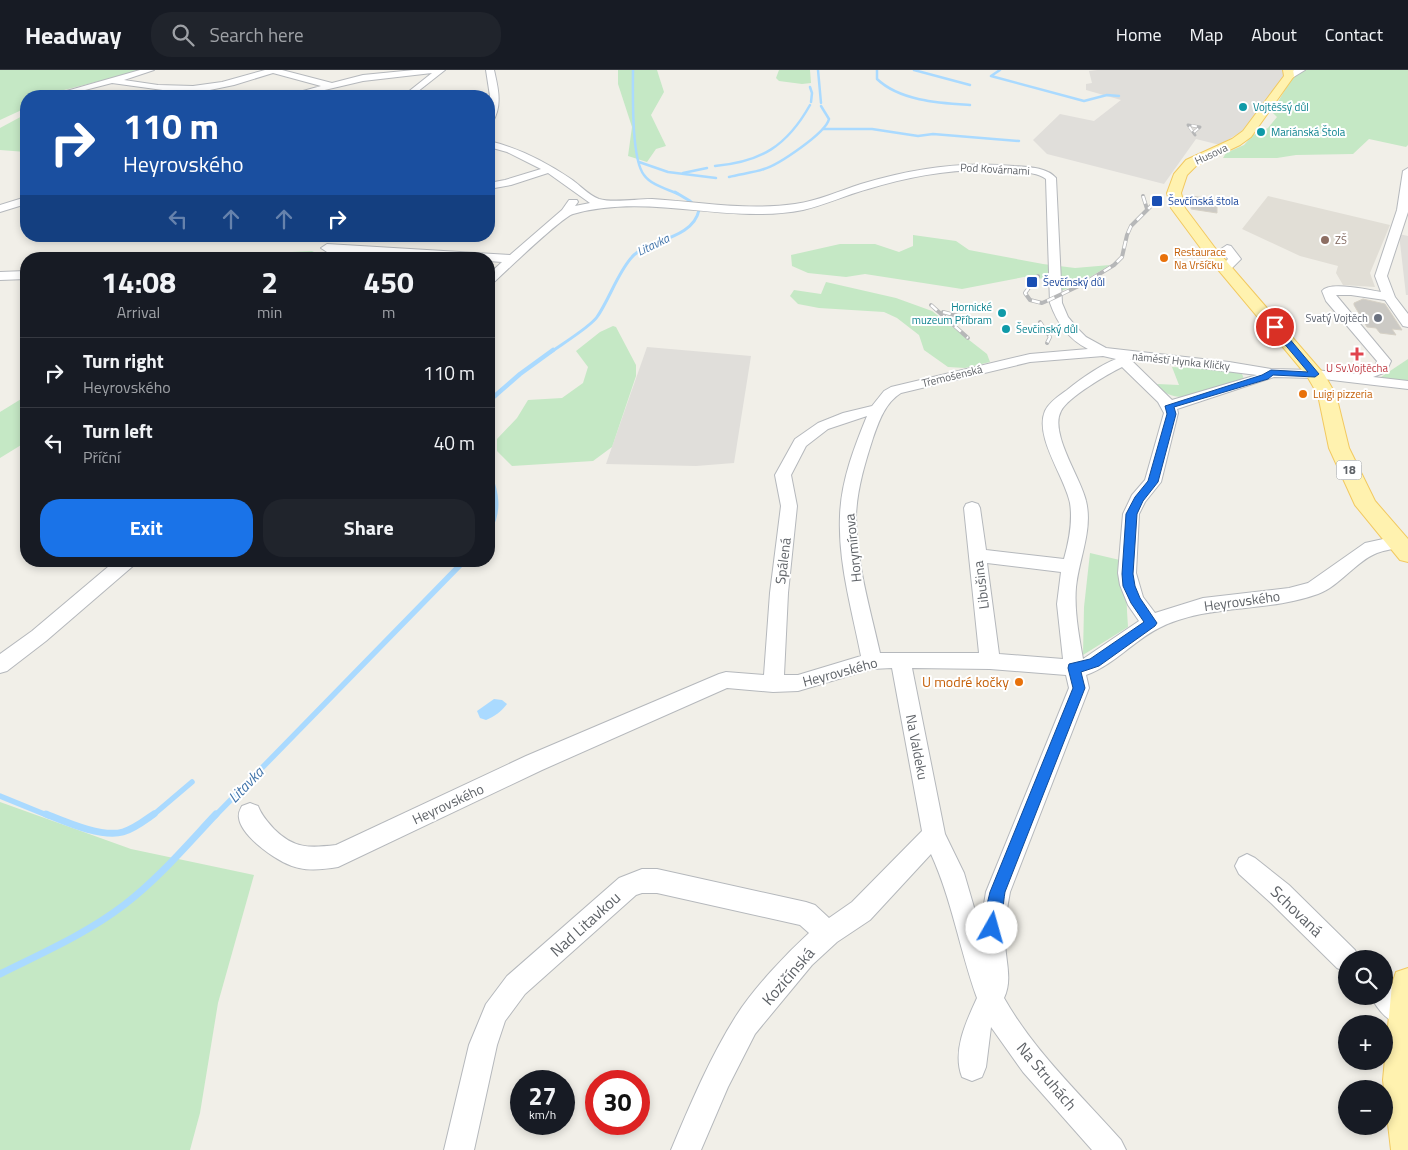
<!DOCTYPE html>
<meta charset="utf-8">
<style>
:root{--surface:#171b24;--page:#20242c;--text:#f1f3f6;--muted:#9ea1a6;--line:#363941;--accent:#1a73e8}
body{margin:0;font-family:"Titillium Web",sans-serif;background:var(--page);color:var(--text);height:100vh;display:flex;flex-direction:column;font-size:19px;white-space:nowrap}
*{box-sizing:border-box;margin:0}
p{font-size:16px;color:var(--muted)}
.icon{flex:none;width:28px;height:28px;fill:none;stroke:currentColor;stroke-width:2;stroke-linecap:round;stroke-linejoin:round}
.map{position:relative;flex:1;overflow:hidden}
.drawer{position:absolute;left:20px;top:182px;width:475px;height:315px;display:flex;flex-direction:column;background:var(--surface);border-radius:20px;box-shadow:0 2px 8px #0003}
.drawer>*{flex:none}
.hud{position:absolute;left:20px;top:20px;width:475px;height:152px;border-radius:20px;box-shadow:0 2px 8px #0003;background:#1a4fa0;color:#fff;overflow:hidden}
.buttons{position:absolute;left:1338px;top:880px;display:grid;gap:10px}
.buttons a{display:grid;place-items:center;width:55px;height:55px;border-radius:50%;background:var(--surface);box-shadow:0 2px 8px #0003;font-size:25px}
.speed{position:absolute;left:510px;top:1000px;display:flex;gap:10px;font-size:25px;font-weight:700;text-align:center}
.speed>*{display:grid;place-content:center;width:65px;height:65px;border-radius:50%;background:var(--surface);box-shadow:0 2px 8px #0003;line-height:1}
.speed small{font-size:12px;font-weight:400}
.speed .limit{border:8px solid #d22;background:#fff;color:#111}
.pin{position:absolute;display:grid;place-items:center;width:42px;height:42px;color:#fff;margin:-21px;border:2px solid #fff;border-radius:50%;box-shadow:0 1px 5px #0007}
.me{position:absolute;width:55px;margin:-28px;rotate:7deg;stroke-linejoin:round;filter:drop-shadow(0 0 4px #0008)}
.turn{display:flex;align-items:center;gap:18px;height:105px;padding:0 20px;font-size:22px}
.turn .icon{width:65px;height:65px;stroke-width:2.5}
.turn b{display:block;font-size:35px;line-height:42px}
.lanes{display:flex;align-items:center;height:48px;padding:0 20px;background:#0003;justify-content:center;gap:25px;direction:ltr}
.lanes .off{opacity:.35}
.eta{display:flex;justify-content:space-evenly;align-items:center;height:85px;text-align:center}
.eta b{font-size:30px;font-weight:700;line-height:35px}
.cta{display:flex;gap:10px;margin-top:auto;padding:10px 20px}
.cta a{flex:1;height:58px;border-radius:20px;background:var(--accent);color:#fff;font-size:20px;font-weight:700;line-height:58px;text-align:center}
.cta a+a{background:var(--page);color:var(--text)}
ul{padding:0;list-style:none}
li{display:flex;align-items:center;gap:15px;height:70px;padding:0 20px;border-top:1px solid var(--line)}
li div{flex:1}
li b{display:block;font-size:19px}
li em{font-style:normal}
header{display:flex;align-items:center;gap:30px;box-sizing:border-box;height:70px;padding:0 25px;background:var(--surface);border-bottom:1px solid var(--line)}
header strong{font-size:24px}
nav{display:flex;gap:28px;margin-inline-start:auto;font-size:18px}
.search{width:350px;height:45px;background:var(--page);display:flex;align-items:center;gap:12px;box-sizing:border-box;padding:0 18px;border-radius:20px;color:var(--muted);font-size:19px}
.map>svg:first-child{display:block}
.industrial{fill:#e0deda}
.education{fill:#e1ded6}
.green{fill:#c5e8c5}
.water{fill:#aadaff}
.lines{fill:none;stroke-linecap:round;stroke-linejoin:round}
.stream-far4{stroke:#aadaff;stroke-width:2.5}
.stream-far3{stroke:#aadaff;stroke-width:3}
.stream-far2{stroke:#aadaff;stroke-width:4.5}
.stream-far1{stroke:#aadaff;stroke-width:5.5}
.stream{stroke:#aadaff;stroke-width:7}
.building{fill:#cccac5;stroke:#d6d1c6}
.minor-casing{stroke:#b5b8bc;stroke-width:2}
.major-casing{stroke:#f2c960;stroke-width:2}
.minor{fill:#fff;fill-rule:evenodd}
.major{fill:#fff2af;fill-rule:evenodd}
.rail-far1-casing{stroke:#b6b7b8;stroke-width:3}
.rail-casing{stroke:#b6b7b8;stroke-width:4}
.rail-far1{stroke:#fff;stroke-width:2;stroke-dasharray:5.5;stroke-linecap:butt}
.rail{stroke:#fff;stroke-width:2.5;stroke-dasharray:8;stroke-linecap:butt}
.route{fill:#1a73e8;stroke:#114b97}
.culture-dot{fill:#0f9aa8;stroke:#fff;stroke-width:2}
.transit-dot{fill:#1a4fb4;stroke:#fff;stroke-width:2}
.education-dot{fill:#8d6e63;stroke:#fff;stroke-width:2}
.food-dot{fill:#e8710a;stroke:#fff;stroke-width:2}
.worship-dot{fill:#6b7280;stroke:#fff;stroke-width:2}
.health-dot{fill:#e0444e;stroke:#fff;stroke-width:2}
.labels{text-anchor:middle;stroke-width:4;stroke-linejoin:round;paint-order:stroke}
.far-culture-label{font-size:11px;fill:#0d838f;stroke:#fff;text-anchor:start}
.far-street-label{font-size:11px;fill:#5f6368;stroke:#fff}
.far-transit-label{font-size:11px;fill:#164399;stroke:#fff;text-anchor:start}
.far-education-label{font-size:11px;fill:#785e54;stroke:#fff;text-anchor:start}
.far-food-label{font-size:11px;fill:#c56008;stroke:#fff;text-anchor:start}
.far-worship-label{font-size:11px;fill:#5b616d;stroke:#fff;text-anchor:end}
.far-health-label{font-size:11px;fill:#be3a42;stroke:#fff}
.far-water-label{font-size:12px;font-style:italic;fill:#4174aa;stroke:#fff}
.shield{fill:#fff;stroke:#8f9295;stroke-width:1}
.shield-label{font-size:12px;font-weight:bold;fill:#5f6368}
.street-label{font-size:14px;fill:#5f6368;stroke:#fff}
.food-label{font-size:14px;fill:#c56008;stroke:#fff;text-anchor:end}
.water-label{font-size:15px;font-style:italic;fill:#4174aa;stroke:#fff}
.near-street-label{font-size:16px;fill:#5f6368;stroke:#fff}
</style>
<header>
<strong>Headway</strong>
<div class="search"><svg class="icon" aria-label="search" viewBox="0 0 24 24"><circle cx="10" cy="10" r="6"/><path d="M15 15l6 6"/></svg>Search here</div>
<nav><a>Home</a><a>Map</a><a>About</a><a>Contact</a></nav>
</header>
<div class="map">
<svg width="1408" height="1080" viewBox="0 0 1408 1080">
<rect width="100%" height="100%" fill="#f1efe8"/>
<!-- industrial -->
<g class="industrial">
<path d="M 1097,0 L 1287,0 L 1288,5 L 1242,61 L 1220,75 L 1196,69 L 1164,114 L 1047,84 L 1033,70 L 1060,44 L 1094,51 L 1121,30 L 1086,20 L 1086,14 L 1092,13 L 1089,1 Z"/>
<path d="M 1399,164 L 1408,166 L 1408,225 L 1406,225 Z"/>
<path d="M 647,277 L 751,286 L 734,393 L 696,396 L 606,394 Z"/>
</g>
<!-- education -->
<path class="education" d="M 1268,126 L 1390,155 L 1370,203 L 1375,217 L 1343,215 L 1336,203 L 1338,196 L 1300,186 L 1242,159 Z"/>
<!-- green -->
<g class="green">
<path d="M 0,0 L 144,0 L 60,21 L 50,26 L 26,26 L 26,38 L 0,50 Z"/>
<path d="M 618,0 L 657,0 L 664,22 L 651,45 L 666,76 L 656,79 L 647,92 L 628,86 L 632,57 L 618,14 Z"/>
<path d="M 779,0 L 810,0 L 811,13 L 802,14 L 779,11 L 776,8 Z"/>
<path d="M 1304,0 L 1408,0 L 1408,75 L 1406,77 L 1369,69 L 1353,84 L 1296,85 L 1277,88 L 1223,88 L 1226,83 L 1244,75 L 1253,65 L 1268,58 L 1277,47 L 1272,42 L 1293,6 Z"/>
<path d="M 26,44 L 26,82 L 0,80 L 0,58 Z"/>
<path d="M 913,165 L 956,171 L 969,180 L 1043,194 L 1075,198 L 1110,195 L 1082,212 L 1057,223 L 1045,209 L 1024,207 L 962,219 L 865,204 L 846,207 L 808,203 L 792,196 L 791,185 L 840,174 L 875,174 L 899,182 L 913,176 Z"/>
<path d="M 312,181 L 316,183 L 308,189 L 243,189 L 250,184 Z"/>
<path d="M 826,212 L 896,228 L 932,241 L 987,284 L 990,292 L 965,298 L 948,297 L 924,280 L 919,265 L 897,248 L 884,242 L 819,238 L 798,234 L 790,226 L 794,220 L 821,224 Z"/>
<path d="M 613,256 L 616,257 L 636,295 L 636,306 L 612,377 L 593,391 L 512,396 L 497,381 L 497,369 L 517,348 L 528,330 L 562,328 L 583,313 L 588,297 L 576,281 L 600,262 Z"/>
<path d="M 1408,289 L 1408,312 L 1378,309 Z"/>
<path d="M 1172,297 L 1235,301 L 1242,304 L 1244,309 C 1220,317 1174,342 1157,314 L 1179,315 Z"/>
<path d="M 26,326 L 26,372 L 0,388 L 0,342 Z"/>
<path d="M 1090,483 L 1124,491 L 1128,557 L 1083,585 L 1084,537 Z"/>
<path d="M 0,732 L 131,779 L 254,805 L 218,933 L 200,1043 L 190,1080 L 0,1080 Z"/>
</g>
<!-- water -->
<path class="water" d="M 494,629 L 502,630 L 507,634 C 501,642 495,646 486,650 L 480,648 L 477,641 Z"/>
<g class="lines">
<!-- stream-far4 -->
<g class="stream-far4">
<path d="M 633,0 C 633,22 631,89 644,105 C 651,115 667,119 678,124"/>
<path d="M 818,0 L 821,33"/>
<path d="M 877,0 L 877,9 C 900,31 940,33 970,35"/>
<path d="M 914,0 L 970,15"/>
<path d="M 1000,0 L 991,6 L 1084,31 L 1107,25 L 1119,26"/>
<path d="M 810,17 L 812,23 L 811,32"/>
<path d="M 823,59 L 872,59 L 918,66 L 933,64 L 1019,71"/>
<path d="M 639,92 L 668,102 L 716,108"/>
<path d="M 715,96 C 761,92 787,76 810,35"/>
<path d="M 683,103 L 707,98"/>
<path d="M 729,107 C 740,104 753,103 764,99 C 778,95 826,63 829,49 L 821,36"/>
</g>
<!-- stream-far3 -->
<path class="stream-far3" d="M 551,282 C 562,274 590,257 597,247 C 609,230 618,202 632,187 C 646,170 693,170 699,140 L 690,131 L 675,122"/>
<!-- stream-far2 -->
<g class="stream-far2">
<path d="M 489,331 L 520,304 L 553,280"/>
<path d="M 489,403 C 497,423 500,441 489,460"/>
</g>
<!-- stream-far1 -->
<g class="stream-far1">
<path d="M 0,726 L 49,746"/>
<path d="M 152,746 L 192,712"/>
<path d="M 215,746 L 464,491"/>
</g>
<!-- stream -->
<g class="stream">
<path d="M 46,744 C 66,752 102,768 123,762 C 134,759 144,751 154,744"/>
<path d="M 0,904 C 42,883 86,864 124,835 C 158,809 186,776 216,744"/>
</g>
</g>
<!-- building -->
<g class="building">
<path d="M 1192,126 L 1217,130 L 1217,143 L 1191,139 Z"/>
<path d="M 1363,229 L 1385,234 L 1402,260 L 1392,259 L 1396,265 L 1380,263 L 1376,258 L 1367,257 L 1354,235 L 1354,233 Z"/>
</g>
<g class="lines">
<!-- minor casing -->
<g class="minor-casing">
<g id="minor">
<path d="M 140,0 L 154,0 L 124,10 L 158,15 L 193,16 L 222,12 L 265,0 L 282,0 L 332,13 L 363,5 L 414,0 L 445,0 L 412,26 L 403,26 L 432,3 L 363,11 L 299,26 L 285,26 L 321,16 L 273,3 L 234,15 L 205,21 L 170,21 L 112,13 L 62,26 L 56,24 Z"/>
<path d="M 486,0 L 494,0 C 498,18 503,36 492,53 L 489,54 L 490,26 Z"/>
<path d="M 1294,0 L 1305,0 L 1292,8 L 1286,8 L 1286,4 Z"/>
<path d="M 489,71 C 519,78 546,92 571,109 C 580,115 588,125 599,129 C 613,133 636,129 652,129 C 699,132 748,141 795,134 C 818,131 839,121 861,114 C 910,99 962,91 1014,96 C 1028,97 1047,97 1056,108 L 1062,233 L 1068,247 L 1078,259 L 1086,267 L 1106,278 L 1229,292 L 1271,299 L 1315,300 L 1353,304 L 1375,296 L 1377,291 L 1326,231 L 1322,221 C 1330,211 1368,220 1381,222 L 1375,206 L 1397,140 L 1403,101 L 1408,98 L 1408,142 L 1387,206 L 1395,227 L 1408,244 L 1408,257 L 1403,256 L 1385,230 L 1351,225 L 1336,225 L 1391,291 L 1386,302 L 1373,307 L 1408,311 L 1408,319 L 1315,308 L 1274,307 L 1177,339 L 1178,343 L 1161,412 L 1145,432 L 1139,444 L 1136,503 L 1143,527 L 1155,543 L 1203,528 L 1289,518 L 1308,513 L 1365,473 L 1397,466 L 1403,468 L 1406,472 L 1403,476 C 1395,479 1385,480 1377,483 C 1356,491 1340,516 1318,524 C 1266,543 1209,533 1159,558 C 1133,571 1114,595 1086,605 L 1089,618 L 1010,822 C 1007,838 1004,853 1005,870 C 1005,890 1013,909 1004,928 C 1034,981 1081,1025 1121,1070 L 1126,1080 L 1092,1080 L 1023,1002 L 991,957 L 986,997 L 982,1007 L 972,1011 L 962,1007 C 952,981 966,952 977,928 C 960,881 952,830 931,784 L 870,850 L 837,872 L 812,895 L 755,964 L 728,1017 L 701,1080 L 671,1080 C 690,1035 710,987 736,946 C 754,918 785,885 809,863 L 800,855 L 657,823 L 642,823 L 636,825 L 525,924 L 505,951 L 497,975 L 474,1080 L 444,1080 L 469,975 L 486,934 L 507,906 L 619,808 L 642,799 L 657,799 L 806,832 L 815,835 L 829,848 L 852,832 L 922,761 L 892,598 L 872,599 L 798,621 L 773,622 L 727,618 L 542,700 L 338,797 C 325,799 312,801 299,798 C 281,795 241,767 239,748 C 238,743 240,740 242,736 L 250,733 L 258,736 C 262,746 267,751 274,759 C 294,779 309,778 336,775 L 526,686 L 719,604 L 726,602 L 764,605 L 770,523 L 781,436 L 775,405 L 795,369 L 818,353 L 843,343 L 872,336 L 884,321 L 891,317 L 1030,284 L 1088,279 C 1068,269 1057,253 1050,233 L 1046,109 C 1037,102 1021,102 1009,101 C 962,97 913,105 868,119 C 846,125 825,135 803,140 C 727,155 649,122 573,144 C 562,147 506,201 493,213 L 489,214 L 489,204 L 502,192 L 489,191 L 489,189 L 449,189 L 327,182 L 321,178 L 327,174 L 510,185 L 562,140 L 569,130 L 577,130 L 578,132 L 575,136 L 590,133 L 548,103 L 511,115 L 489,119 L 489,113 L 505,110 L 541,99 L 507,82 L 489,77 ZM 1103,286 L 1116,289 C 1099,296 1082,308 1067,320 C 1060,325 1049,332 1045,341 C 1034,367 1065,407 1070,433 C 1073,452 1069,471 1064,489 L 986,480 L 980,438 L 978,434 L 972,432 L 966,434 L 964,438 L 979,583 L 880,583 C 870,538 856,492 856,446 C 857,419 865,393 873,368 C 879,351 885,333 901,323 L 1030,292 ZM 1130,289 L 1257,305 L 1172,330 ZM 1122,297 L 1158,332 L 1164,343 L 1145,410 L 1132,425 L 1123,444 L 1118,503 L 1120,515 L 1128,535 L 1139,551 L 1083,589 C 1079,566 1074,540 1076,517 C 1079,488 1093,460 1086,431 C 1081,408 1049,363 1061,341 C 1068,327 1108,304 1122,297 ZM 867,346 C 854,378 841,411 840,446 C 838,493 852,540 861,586 L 798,605 L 784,605 L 788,523 L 797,436 L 791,405 L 806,376 L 828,359 ZM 987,493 L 1061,502 L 1057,534 L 1063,589 L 999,584 ZM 912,598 L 990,599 L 1066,605 L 1069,618 L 986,822 L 980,858 L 964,803 L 945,764 Z"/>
<path d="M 26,127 L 26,134 L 0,142 L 0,135 Z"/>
<path d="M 1227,175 L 1231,176 L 1241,189 L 1229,201 L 1225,202 L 1219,198 L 1228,189 L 1221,179 Z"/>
<path d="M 26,201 L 26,209 L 0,210 L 0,202 Z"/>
<path d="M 115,491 L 136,491 L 133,496 L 46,571 L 7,601 L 0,603 L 0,584 L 32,561 Z"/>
<path d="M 1247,784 L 1255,788 L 1289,815 L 1355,880 L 1359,889 L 1346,889 L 1346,902 L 1337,898 L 1271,833 L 1239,804 L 1235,796 L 1239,788 Z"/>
<path d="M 1384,912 L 1393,916 L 1408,930 L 1408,957 L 1404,958 C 1390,953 1377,940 1371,926 L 1384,926 Z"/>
</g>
</g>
<!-- major casing -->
<g class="major-casing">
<g id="major">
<path d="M 1283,0 L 1293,0 L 1294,6 L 1251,67 L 1240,75 L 1196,96 L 1187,105 L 1181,123 L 1185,138 L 1215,178 L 1324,304 L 1336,325 L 1349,378 L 1375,431 L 1408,469 L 1408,492 L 1400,490 L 1355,435 L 1329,378 L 1318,325 L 1307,306 L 1205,184 L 1171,138 L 1167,123 L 1174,104 L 1186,90 L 1232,69 L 1243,61 L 1284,6 Z"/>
<path d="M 1408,898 L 1408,1080 L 1391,1080 L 1383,1010 L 1392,914 L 1396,902 Z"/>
</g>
</g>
<!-- minor -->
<use href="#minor" class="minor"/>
<!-- major -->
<use href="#major" class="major"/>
<!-- rail-far1 casing -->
<g class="rail-far1-casing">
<path id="rail-far1" d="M 1194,62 L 1200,57 L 1188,55 L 1195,65"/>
</g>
<!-- rail casing -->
<g class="rail-casing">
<g id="rail">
<path d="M 1143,126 L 1147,139"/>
<path d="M 1038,206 L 1025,223 L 1030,230 L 1042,233 L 1049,230 L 1083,214 L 1114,195 L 1122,187 L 1127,165 L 1131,156 L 1159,128"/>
<path d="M 931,235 L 968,268"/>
<path d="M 943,242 L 977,251"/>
<path d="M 1040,252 L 1050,267 L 1047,273"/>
</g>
</g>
<!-- rail-far1 -->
<use href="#rail-far1" class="rail-far1"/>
<!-- rail -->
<use href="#rail" class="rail"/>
</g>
<!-- route -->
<path class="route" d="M 1272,255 L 1278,255 L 1319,304 L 1315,307 L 1273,305 L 1268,309 L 1174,337 L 1176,344 L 1158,412 L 1143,431 L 1137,444 L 1133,504 L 1135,516 L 1140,528 L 1157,553 L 1155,556 L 1099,596 L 1081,602 L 1085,618 L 1005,822 C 1003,834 1002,853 998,863 L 992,865 L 987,863 C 982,850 987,835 990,822 L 1073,618 L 1068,598 L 1069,594 L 1090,589 L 1144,552 L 1131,533 L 1123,516 L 1122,504 L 1126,444 L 1135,427 L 1148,411 L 1167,344 L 1165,336 L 1262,305 L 1271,300 L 1308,302 L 1272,259 Z"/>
<!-- markers -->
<g class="culture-dot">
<circle cx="1243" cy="37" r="5"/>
<circle cx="1261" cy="62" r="5"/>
<circle cx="1002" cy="243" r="5"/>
<circle cx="1006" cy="259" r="5"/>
</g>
<g class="transit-dot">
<rect x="1151" y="125" width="12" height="12" rx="2.5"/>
<rect x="1026" y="206" width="12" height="12" rx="2.5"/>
</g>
<circle class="education-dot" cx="1325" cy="170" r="5"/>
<g class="food-dot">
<circle cx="1164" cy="188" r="5"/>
<circle cx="1303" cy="324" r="5"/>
<circle cx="1019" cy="612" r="5"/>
</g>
<circle class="worship-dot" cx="1378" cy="248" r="5"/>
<path class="health-dot" d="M1354.5 276.5h5v5h5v5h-5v5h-5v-5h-5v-5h5z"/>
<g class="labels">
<!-- far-culture labels -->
<g class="far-culture-label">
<text x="1253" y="41">Vojtěšsý důl</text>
<text x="1271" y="66">Mariánská Štola</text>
<text x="992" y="241" text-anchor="end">Hornické<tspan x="992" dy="13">muzeum Příbram</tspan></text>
<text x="1016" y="263">Ševčinský důl</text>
</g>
<!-- far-street labels -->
<g class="far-street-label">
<text transform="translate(1211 84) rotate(-25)" y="4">Husova</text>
<text transform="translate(995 99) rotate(3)" y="4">Pod Kovárnami</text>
<text transform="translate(1181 291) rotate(6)" y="4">náměstí Hynka Kličky</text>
<text transform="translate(952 306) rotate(-14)" y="4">Třemošenská</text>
</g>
<!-- far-transit labels -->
<g class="far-transit-label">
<text x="1168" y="135">Ševčínská štola</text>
<text x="1043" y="216">Ševčínský důl</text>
</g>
<!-- far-education labels -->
<g class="far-education-label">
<text x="1335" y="174">ZŠ</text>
</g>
<!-- far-food labels -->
<g class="far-food-label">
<text x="1174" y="186">Restaurace<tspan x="1174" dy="13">Na Vršíčku</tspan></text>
<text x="1313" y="328">Luigi pizzeria</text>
</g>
<!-- far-worship labels -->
<g class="far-worship-label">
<text x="1368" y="252">Svatý Vojtěch</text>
</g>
<!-- far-health labels -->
<g class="far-health-label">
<text x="1357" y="302">U Sv.Vojtěcha</text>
</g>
<!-- far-water labels -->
<g class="far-water-label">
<text transform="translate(653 175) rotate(-26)" y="4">Litavka</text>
</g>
<!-- shield labels -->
<rect class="shield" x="1336.5" y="390.5" width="25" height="19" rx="4"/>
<g class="shield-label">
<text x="1349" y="404">18</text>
</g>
<!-- street labels -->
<g class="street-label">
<text transform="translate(853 478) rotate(-96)" y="5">Horymírova</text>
<text transform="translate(783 491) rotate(-83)" y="5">Spálená</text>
<text transform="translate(981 515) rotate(-97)" y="5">Libušina</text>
<text transform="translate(1242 531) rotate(-8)" y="5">Heyrovského</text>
<text transform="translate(840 602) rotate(-15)" y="5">Heyrovského</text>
<text transform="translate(917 677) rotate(79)" y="5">Na Valdeku</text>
<text transform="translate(448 734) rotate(-25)" y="5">Heyrovského</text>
</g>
<!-- food labels -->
<g class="food-label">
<text x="1009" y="617">U modré kočky</text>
</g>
<!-- water labels -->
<g class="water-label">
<text transform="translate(246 715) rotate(-46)" y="5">Litavka</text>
</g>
<!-- near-street labels -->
<g class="near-street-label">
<text transform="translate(1297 841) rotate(44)" y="6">Schovaná</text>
<text transform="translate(585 854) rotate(-42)" y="6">Nad Litavkou</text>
<text transform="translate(788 906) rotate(-49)" y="6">Kozičínská</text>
<text transform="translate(1047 1006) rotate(50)" y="6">Na Struhách</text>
</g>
</g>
</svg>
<div class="buttons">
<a><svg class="icon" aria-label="search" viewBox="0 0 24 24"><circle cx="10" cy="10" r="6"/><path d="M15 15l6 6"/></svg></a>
<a>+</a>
<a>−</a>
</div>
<div class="speed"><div>27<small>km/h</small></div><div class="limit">30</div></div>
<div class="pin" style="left:1275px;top:257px;background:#d93025"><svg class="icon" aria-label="arrive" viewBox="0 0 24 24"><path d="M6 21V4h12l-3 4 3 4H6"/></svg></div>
<svg class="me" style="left:992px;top:858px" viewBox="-20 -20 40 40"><circle r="19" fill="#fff"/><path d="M0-13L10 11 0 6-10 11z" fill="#1a73e8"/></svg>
<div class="hud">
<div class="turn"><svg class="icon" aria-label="right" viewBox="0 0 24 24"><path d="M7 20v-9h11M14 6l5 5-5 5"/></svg><div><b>110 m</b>Heyrovského</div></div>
<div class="lanes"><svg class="icon off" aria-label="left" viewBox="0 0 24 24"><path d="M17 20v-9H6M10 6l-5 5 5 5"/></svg><svg class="icon off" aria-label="ahead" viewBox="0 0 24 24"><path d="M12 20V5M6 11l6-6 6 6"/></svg><svg class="icon off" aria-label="ahead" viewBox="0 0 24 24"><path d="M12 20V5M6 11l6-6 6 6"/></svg><svg class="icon" aria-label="right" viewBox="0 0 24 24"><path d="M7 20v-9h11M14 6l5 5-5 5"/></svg></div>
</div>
<section class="drawer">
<div class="eta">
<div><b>14:08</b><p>Arrival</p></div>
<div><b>2</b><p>min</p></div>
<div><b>450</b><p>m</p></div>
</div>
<ul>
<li><svg class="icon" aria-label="right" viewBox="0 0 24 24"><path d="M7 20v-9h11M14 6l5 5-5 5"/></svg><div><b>Turn right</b><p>Heyrovského</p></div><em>110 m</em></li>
<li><svg class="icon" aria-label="left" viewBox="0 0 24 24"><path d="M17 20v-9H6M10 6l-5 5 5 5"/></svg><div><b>Turn left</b><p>Příční</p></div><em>40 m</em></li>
</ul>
<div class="cta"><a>Exit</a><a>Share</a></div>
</section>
</div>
